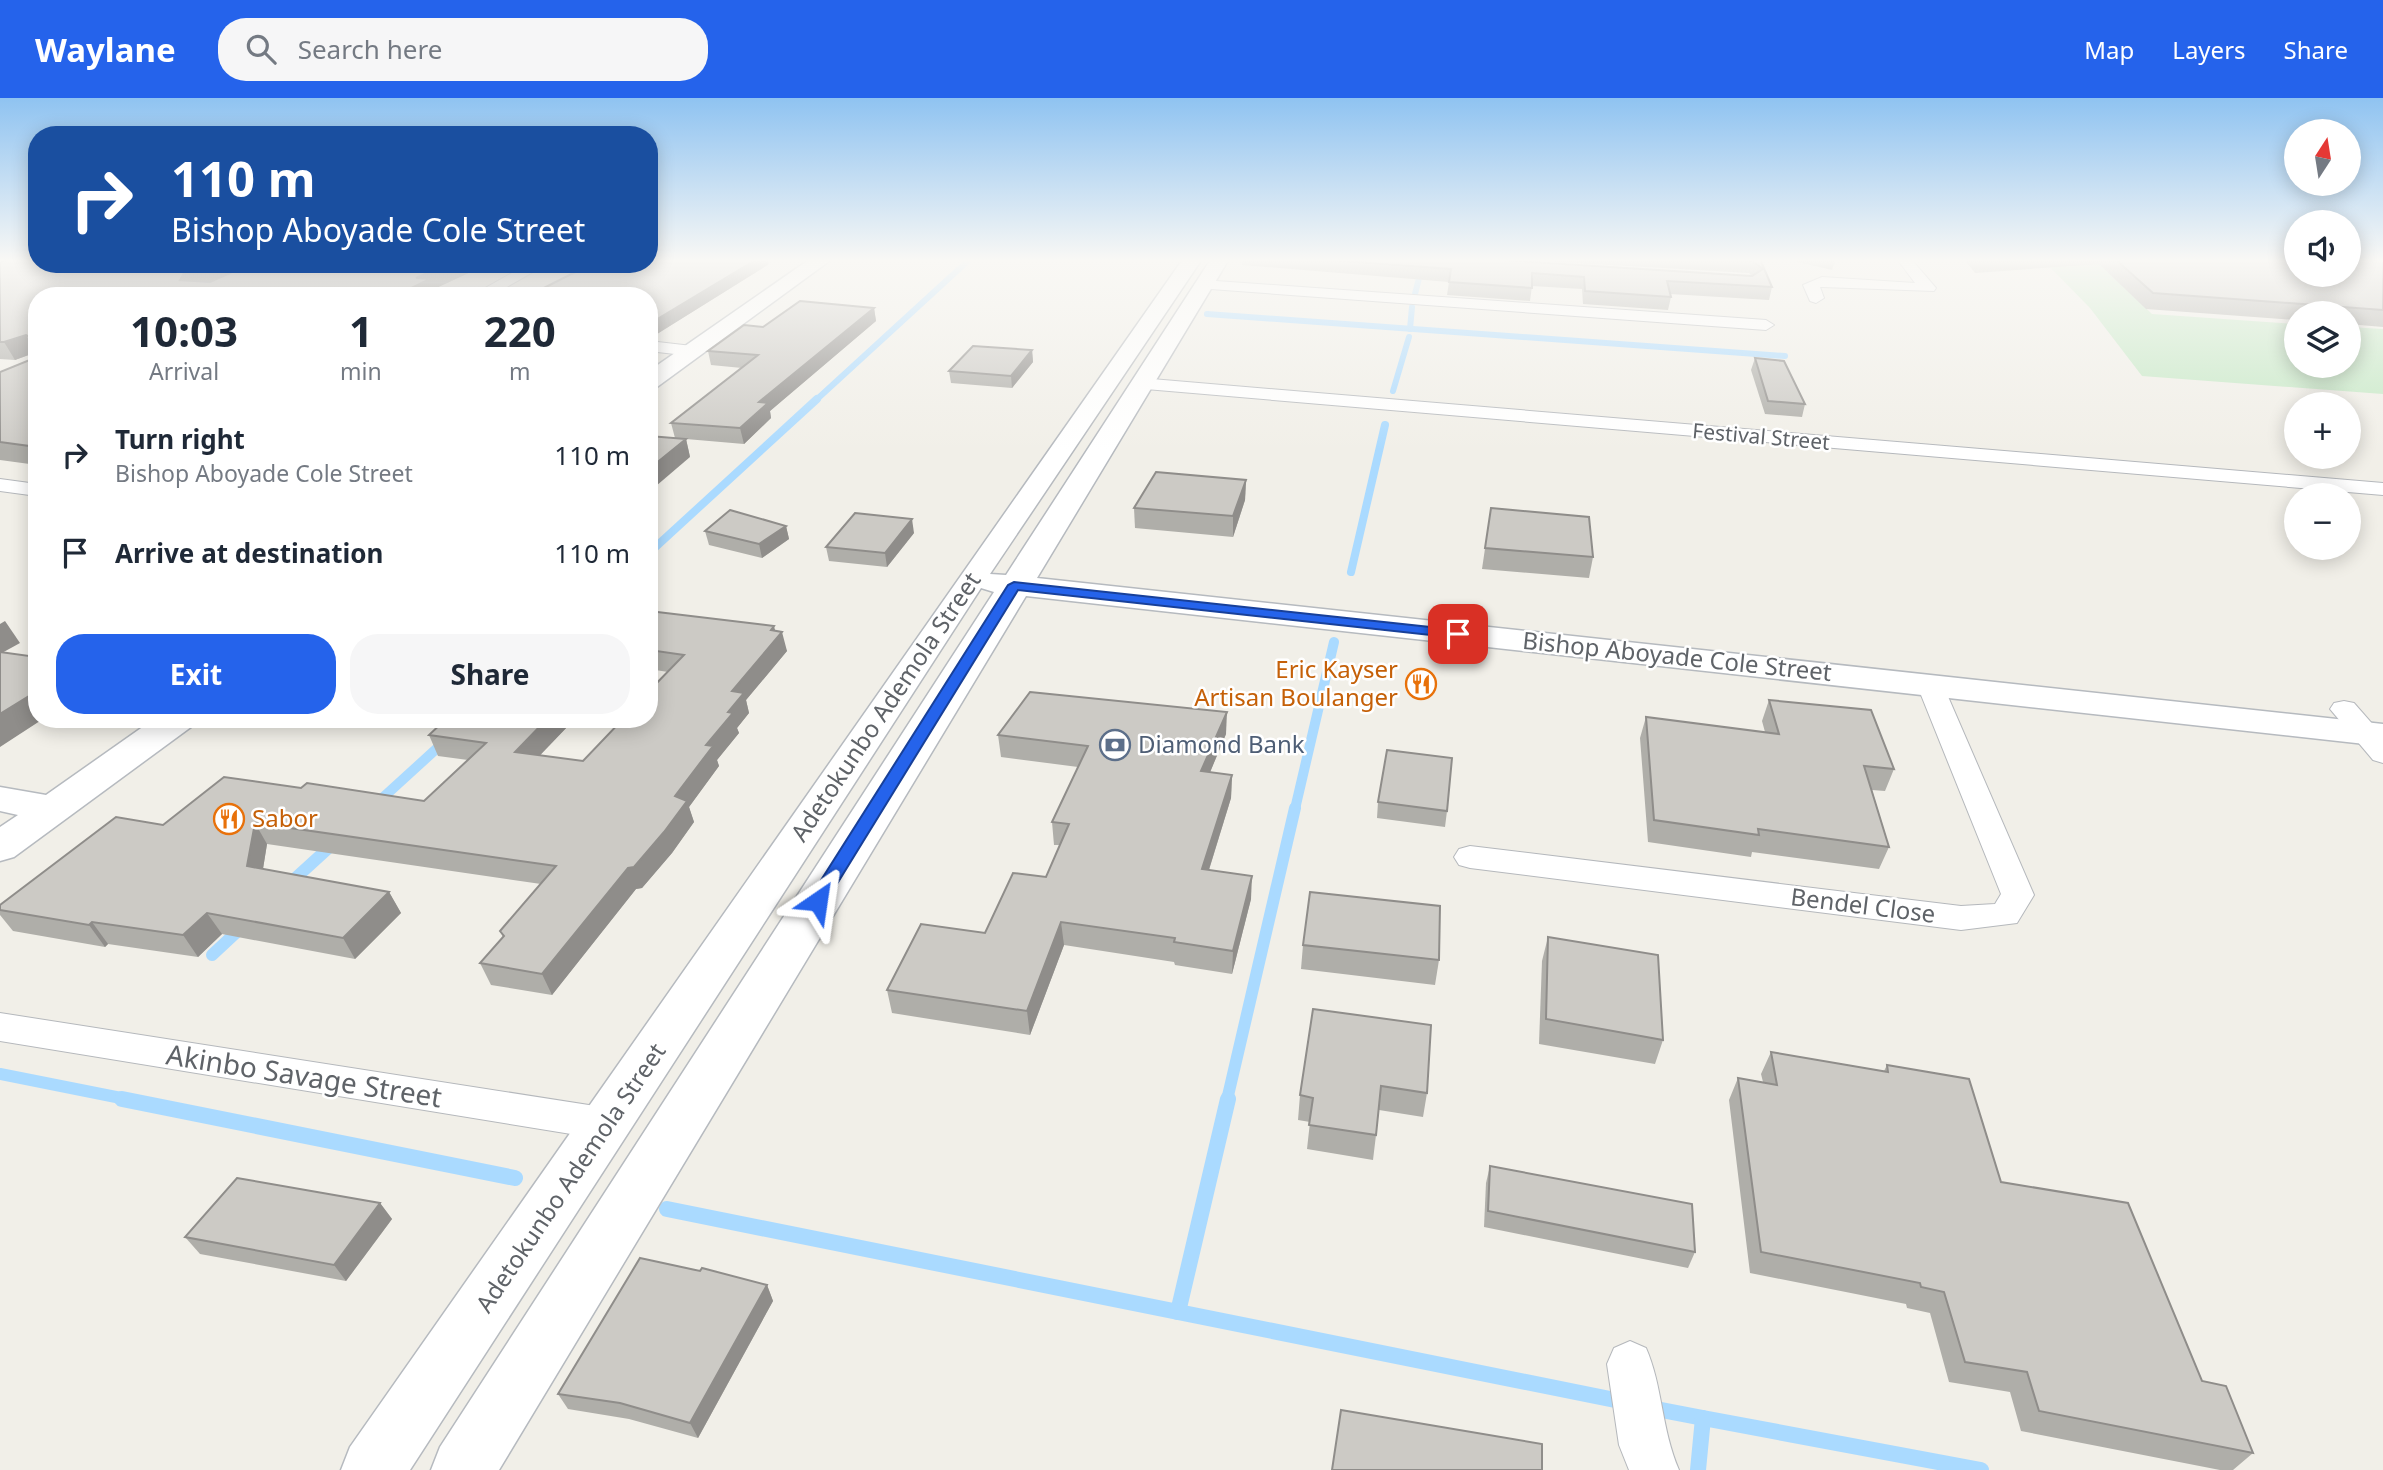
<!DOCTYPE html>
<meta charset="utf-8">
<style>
:root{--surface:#fff;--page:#f6f6f7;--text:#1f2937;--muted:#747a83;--accent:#2563eb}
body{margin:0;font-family:"Noto Sans",sans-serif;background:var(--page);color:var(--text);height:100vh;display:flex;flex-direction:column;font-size:26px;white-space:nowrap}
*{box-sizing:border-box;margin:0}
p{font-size:23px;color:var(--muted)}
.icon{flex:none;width:38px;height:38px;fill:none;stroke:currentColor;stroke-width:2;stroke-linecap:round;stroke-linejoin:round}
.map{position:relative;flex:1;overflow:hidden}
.details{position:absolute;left:28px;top:189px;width:630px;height:441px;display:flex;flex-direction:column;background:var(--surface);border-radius:28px;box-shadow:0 4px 18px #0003}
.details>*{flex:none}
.guide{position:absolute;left:28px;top:28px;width:630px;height:147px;border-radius:28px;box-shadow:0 4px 18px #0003;background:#1a4fa0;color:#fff;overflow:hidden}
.needle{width:46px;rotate:12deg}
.controls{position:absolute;left:2284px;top:21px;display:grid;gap:14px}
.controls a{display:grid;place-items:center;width:77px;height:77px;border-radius:50%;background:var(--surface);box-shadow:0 4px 18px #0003;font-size:35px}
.pin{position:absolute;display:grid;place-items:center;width:60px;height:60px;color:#fff;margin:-30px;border-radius:14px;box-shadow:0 4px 10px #0006}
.me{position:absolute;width:77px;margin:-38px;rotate:32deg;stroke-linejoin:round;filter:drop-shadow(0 0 5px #0008)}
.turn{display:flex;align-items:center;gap:24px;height:147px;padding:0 28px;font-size:32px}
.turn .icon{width:91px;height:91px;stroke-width:2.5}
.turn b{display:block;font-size:49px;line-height:60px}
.eta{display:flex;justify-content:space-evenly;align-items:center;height:119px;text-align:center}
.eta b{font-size:42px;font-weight:700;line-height:49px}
.cta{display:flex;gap:14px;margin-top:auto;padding:14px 28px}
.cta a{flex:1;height:80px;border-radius:28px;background:var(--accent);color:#fff;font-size:28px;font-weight:700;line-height:80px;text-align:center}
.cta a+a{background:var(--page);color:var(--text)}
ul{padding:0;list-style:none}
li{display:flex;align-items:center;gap:21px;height:98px;padding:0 28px}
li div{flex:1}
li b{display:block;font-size:26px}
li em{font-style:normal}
header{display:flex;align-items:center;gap:42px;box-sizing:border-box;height:98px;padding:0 35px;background:var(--accent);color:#fff}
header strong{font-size:33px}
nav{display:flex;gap:38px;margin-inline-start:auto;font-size:24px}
.search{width:490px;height:63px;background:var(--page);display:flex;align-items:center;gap:18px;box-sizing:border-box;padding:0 24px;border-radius:28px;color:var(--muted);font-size:26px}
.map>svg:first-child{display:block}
.green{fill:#c5e8c5}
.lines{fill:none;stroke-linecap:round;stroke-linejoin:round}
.stream-far4{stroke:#aadaff;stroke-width:6}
.stream-far3{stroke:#aadaff;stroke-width:8}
.stream-far2{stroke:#aadaff;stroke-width:10}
.stream-far1{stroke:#aadaff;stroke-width:12}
.stream{stroke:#aadaff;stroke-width:16}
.street-casing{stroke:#b5b8bc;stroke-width:2}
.secondary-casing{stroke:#b6babf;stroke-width:3}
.street{fill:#fff;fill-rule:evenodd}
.secondary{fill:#fff;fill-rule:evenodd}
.wall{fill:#afaea9}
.shaded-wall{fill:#8f8d8a}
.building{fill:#cccac5;stroke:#8f8d8a;stroke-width:2}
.route{fill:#2563eb;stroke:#184099;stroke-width:2}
.labels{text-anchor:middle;stroke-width:5;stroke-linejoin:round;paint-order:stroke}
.far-street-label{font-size:21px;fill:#5f6368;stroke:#fff}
.street-label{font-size:24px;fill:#5f6368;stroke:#fff}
.food-label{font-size:24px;fill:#c56008;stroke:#fff;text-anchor:end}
.service-label{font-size:24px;fill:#4e5e75;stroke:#fff;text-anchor:start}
.near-street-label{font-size:28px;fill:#5f6368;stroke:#fff}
</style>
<header>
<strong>Waylane</strong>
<div class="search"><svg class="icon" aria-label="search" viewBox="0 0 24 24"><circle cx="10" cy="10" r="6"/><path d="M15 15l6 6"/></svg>Search here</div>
<nav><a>Map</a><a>Layers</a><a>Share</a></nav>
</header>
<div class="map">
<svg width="2383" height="1372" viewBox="0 0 2383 1372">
<rect width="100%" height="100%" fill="#f1efe8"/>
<!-- green -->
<path class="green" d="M 2042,161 L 2129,161 L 2103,169 L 2152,216 L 2296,226 L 2296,268 L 2348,268 L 2349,229 L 2383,231 L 2383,296 L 2142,278 L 2090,210 Z"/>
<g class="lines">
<!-- stream-far4 -->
<g class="stream-far4">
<path d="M 1415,196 L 1422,168"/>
<path d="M 1207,216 L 1785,258"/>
<path d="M 1410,231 L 1412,209"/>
<path d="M 1393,293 L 1409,239"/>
<path d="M 815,303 L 970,161"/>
</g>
<!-- stream-far3 -->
<g class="stream-far3">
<path d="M 649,455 L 817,301"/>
<path d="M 1351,474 L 1385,327"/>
</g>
<!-- stream-far2 -->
<g class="stream-far2">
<path d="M 377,705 L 445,643"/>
<path d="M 1295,711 L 1334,544"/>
</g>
<!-- stream-far1 -->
<g class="stream-far1">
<path d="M 289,786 L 334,745"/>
<path d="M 212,857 L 241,830"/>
<path d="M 0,976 L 131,1002"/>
<path d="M 1227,1002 L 1295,710"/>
</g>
<!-- stream -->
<g class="stream">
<path d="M 122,1001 L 515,1080"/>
<path d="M 667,1111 L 1625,1304"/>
<path d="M 1178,1214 L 1228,1001"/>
<path d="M 1651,1310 L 1703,1320"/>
<path d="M 1698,1372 L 1703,1320 L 1981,1372"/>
</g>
<!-- street casing -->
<g class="street-casing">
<g id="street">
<path d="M 1897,161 L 1911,161 L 1936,190 L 1934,193 L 1822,189 L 1820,189 L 1824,200 L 1816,205 L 1810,203 L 1803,187 L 1822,179 L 1915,185 Z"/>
<path d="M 528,166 L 547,166 L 491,198 L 471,198 Z"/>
<path d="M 1202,182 L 1766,222 L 1774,227 L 1766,232 L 1197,190 L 1194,187 Z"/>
<path d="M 649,243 L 692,248 L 701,253 L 692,258 L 649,253 Z"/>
<path d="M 1140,280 L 2383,385 L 2383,397 L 1134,290 L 1131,286 Z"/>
<path d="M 0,381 L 37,386 L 37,398 L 0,393 Z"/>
<path d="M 1930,579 L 1940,581 L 1943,587 L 2034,797 L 2017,825 L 1961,832 L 1470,770 L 1459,767 L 1454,759 L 1459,751 L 1470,748 L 1961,808 L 1995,806 L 2001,796 L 1917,587 L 1920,581 Z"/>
<path d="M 2344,603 L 2354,605 L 2383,638 L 2383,665 L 2373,662 L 2330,611 L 2334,605 Z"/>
<path d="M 0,915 L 608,1010 L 622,1014 L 628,1026 L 622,1038 L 608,1042 L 0,943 Z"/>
<path d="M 1630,1243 L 1646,1250 C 1663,1289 1661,1330 1679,1372 L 1629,1372 L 1619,1347 L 1607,1266 L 1614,1250 Z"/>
</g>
</g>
<!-- secondary casing -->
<g class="secondary-casing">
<g id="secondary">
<path d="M 810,161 L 832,161 L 657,289 L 649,291 L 649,273 Z"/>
<path d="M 1183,161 L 1202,161 L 990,476 L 1006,477 L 1211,161 L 1229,161 L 1037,480 L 2383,626 L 2383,648 L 1026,498 L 499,1372 L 431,1372 L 440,1349 L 994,494 L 981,490 L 410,1372 L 341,1372 L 350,1349 Z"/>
<path d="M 154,621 L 196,621 L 191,629 L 14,759 L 0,763 L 0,729 L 18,717 L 0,713 L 0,689 L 46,697 Z"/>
</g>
</g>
<!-- street -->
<use href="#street" class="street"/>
<!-- secondary -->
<use href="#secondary" class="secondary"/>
</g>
<!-- wall -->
<g class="wall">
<path d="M 1242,161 L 1486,161 L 1752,178 L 1749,175 L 1505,161 L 1760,161 L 1772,189 L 1769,202 L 1670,196 L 1671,199 L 1668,212 L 1583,206 L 1582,191 L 1532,188 L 1530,203 L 1447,197 L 1449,184 L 1242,167 Z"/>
<path d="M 1785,161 L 1836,161 L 1832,172 Z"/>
<path d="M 1964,161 L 2383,161 L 2383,229 L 2348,226 L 2348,215 L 2296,215 L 2296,222 L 2146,211 L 2099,166 L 1975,175 Z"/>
<path d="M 0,164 L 37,166 L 488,166 L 434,191 L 436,197 L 37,198 L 37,367 L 0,362 L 0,274 L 37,259 L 34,255 L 15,262 L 0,261 Z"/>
<path d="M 769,166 L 657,236 L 649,235 L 649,198 Z"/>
<path d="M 874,210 L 876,223 L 770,313 L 771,320 L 744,346 L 686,341 L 690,359 L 675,340 L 671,325 L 742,270 L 711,267 L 708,253 L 763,229 Z"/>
<path d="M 1032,252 L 1033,264 L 1012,290 L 951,285 L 949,273 Z"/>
<path d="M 1755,260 L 1805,306 L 1802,319 L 1765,316 L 1751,272 Z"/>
<path d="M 1246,382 L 1245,402 L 1233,439 L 1135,430 L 1134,410 Z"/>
<path d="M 1491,410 L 1593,459 L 1589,480 L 1482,471 Z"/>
<path d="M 786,428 L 789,441 L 762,460 L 709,447 L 705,433 Z"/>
<path d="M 914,435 L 887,469 L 829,463 L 826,449 Z"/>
<path d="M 649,513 L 775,533 L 787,553 L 746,602 L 749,615 L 737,630 L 739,635 L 717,662 L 719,668 L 689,709 L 694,724 L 672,755 L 642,790 L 636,791 L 552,897 L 491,887 L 480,865 L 503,839 L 500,833 L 541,786 L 267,746 L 263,771 L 389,794 L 401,815 L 355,861 L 222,836 L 198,859 L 108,846 L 105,849 L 13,833 L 0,817 L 0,807 L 163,727 L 301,690 L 424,703 L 468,662 L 438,658 L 429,637 L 569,627 L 540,657 L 583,663 L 668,574 L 649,571 Z"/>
<path d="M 1769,602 L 1894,671 L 1885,693 L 1872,692 L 1889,749 L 1879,771 L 1752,754 L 1751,759 L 1648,744 L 1640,640 L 1646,619 L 1765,634 L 1762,623 Z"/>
<path d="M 1226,636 L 1210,674 L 1232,677 L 1231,700 L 1209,772 L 1251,801 L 1232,876 L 1175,867 L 1174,864 L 1064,847 L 1030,937 L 892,915 L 887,892 L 985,835 L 1046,779 L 1060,747 L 1054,747 L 1052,724 L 1078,669 L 1001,659 L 998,637 Z"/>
<path d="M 1378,704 L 1447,713 L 1445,729 L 1377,720 Z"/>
<path d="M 1548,839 L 1663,942 L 1655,966 L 1539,946 L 1542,863 Z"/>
<path d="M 1303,847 L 1439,862 L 1435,887 L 1301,871 Z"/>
<path d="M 1313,911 L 1427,995 L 1423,1019 L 1379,1012 L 1373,1062 L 1307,1051 L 1310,1024 L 1298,1022 L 1300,997 Z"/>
<path d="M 1771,954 L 1884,973 L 1887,967 L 2001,1084 L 2202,1283 L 2253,1355 L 2233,1372 L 2220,1372 L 2021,1333 L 2010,1294 L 1949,1284 L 1930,1215 L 1907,1210 L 1906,1206 L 1750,1175 L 1729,1002 L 1738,980 L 1763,984 L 1761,976 Z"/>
<path d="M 1490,1068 L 1695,1154 L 1688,1170 L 1484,1129 L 1486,1085 Z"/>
<path d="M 380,1105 L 392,1121 L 346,1183 L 200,1156 L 185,1139 Z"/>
<path d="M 700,1173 L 767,1187 L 773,1203 L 698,1340 L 629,1321 L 568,1311 L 558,1296 Z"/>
</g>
<!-- shaded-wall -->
<g class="shaded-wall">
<path d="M 756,161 L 768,161 L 769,166 L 657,236 L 654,223 Z"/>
<path d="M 207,166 L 252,166 L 192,192 L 180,182 L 184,175 Z"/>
<path d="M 448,166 L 488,166 L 434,191 L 436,197 L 435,198 L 395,198 L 416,180 Z"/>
<path d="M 874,210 L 876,223 L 770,313 L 771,320 L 744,346 L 740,330 L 759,304 Z"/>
<path d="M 26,237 L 32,247 L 30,247 L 34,255 L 15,262 L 4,244 Z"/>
<path d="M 1032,252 L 1033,264 L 1012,290 L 1011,278 Z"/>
<path d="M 686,341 L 690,359 L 649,394 L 649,371 Z"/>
<path d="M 1246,382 L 1245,402 L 1233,439 L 1233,418 Z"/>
<path d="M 912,421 L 914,435 L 887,469 L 885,455 Z"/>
<path d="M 786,428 L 789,441 L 762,460 L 759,446 Z"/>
<path d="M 5,523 L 20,545 L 0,556 L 0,526 Z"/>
<path d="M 774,528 L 777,540 L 782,534 L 787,553 L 746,602 L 749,615 L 737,630 L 739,635 L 717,662 L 719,668 L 689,709 L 694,724 L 672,755 L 642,790 L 636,791 L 552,897 L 542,876 L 628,770 L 675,698 L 728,614 L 732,593 Z"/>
<path d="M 37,593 L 37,621 L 43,621 L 0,649 L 0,616 Z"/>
<path d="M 1227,614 L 1226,636 L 1201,696 L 1201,673 Z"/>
<path d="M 547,621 L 567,621 L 569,627 L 524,674 L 515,654 Z"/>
<path d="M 1232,677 L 1231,700 L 1202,794 L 1202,771 Z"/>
<path d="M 255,725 L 267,746 L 260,789 L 247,768 Z"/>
<path d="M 1252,778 L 1251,801 L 1232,876 L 1233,853 Z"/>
<path d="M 389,794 L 401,815 L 355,861 L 343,840 Z"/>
<path d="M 207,815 L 222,836 L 198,859 L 183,837 Z"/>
<path d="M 92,824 L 108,846 L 105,849 L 89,827 Z"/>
<path d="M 1061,824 L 1064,847 L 1030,937 L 1027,913 Z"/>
<path d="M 380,1105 L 392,1121 L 346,1183 L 334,1167 Z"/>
<path d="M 767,1187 L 773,1203 L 698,1340 L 690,1325 Z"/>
</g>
<!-- building -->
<g class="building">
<path d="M 11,161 L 37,161 L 37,166 L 207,166 L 184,175 L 180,182 L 210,184 L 250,166 L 448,166 L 416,180 L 430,181 L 395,198 L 37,198 L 37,247 L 30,247 L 30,239 L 26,237 L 4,244 L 0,244 L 0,164 Z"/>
<path d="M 649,161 L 757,161 L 654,223 L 649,223 L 649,198 L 528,198 L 591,166 L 649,166 Z"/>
<path d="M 1315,161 L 1486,161 L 1752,178 L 1763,171 L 1752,163 L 1711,161 L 1760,161 L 1772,189 L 1667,183 L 1671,199 L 1585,193 L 1584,179 L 1532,175 L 1532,190 L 1449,184 L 1451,171 Z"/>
<path d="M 2115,161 L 2296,161 L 2296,177 L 2348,177 L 2348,161 L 2383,161 L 2383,212 L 2153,195 Z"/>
<path d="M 800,203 L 874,210 L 759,304 L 768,305 L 740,330 L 671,325 L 758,257 L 708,253 L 744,227 L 763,229 Z"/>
<path d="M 973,248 L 1032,252 L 1011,278 L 949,273 Z"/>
<path d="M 37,259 L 37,349 L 0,344 L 0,274 Z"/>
<path d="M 1755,260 L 1784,263 L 1805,306 L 1768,303 Z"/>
<path d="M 649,338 L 686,341 L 649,371 Z"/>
<path d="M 1156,374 L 1246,382 L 1233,418 L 1134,410 Z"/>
<path d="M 1491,410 L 1589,419 L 1593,459 L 1485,450 Z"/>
<path d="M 730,412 L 786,428 L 759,446 L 705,433 Z"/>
<path d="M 855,415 L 912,421 L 885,455 L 826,449 Z"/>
<path d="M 649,513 L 774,528 L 771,532 L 782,534 L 732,593 L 744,595 L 728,614 L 733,615 L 706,647 L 713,648 L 675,698 L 687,703 L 664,734 L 634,769 L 628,770 L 542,876 L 480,865 L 504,838 L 500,833 L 556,768 L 255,725 L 247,768 L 389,794 L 343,840 L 207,815 L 183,837 L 92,824 L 89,827 L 0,812 L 0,807 L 116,719 L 163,727 L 224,679 L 301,690 L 307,685 L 424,703 L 486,645 L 429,637 L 446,621 L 547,621 L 515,654 L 583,663 L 623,621 L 649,621 L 649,593 L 684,557 L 649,552 Z"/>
<path d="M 0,554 L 37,559 L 37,593 L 0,616 Z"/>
<path d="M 1030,594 L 1227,614 L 1201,673 L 1232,677 L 1202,771 L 1252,778 L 1233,853 L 1174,844 L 1175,840 L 1061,824 L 1027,913 L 887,892 L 921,826 L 985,835 L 1013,775 L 1046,779 L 1069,726 L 1052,724 L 1088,648 L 998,637 Z"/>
<path d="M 1769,602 L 1871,612 L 1894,671 L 1864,668 L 1889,749 L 1758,731 L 1759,737 L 1654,722 L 1646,619 L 1779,636 Z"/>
<path d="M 1387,652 L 1452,660 L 1447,713 L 1378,704 Z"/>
<path d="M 1310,794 L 1440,808 L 1439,862 L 1303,847 Z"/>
<path d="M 1548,839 L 1658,857 L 1663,942 L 1546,921 Z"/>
<path d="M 1313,911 L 1431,927 L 1427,995 L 1381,988 L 1376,1037 L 1309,1027 L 1313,1000 L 1300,997 Z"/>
<path d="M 1771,954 L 1888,974 L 1887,967 L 1969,981 L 2001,1084 L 2128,1105 L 2202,1283 L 2226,1288 L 2253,1355 L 2039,1313 L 2027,1274 L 1965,1264 L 1944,1194 L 1921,1189 L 1920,1185 L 1761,1154 L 1738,980 L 1777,987 Z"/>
<path d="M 1490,1068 L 1692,1106 L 1695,1154 L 1488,1113 Z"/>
<path d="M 237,1080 L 380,1105 L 334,1167 L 185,1139 Z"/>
<path d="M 640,1160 L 700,1173 L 702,1170 L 767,1187 L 690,1325 L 620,1305 L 558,1296 Z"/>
<path d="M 1341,1312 L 1542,1346 L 1542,1372 L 1332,1372 Z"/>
</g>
<!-- sky -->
<linearGradient id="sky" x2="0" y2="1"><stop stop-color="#8fc3f1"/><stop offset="0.46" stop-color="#f9f8f5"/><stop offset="1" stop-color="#f9f8f5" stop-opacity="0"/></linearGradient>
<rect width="2383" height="353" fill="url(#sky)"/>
<!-- route -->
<path class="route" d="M 1014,484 L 1458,532 L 1465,536 L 1458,540 L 1018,492 L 824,807 L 811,807 L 809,803 L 811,798 L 1008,487 Z"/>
<!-- icons -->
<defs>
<g id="restaurant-ring" transform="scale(1.575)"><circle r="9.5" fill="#fff" stroke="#e8710a" stroke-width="1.5"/><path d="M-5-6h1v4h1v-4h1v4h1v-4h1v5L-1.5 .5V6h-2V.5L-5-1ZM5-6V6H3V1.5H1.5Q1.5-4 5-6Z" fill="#e8710a"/></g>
<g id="bank-ring" transform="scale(1.575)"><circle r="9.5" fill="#fff" stroke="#5c6f8a" stroke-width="1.5"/><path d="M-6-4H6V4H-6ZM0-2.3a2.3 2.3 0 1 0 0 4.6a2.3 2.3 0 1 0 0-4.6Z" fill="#5c6f8a"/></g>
</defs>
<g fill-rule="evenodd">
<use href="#restaurant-ring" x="1421" y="586"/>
<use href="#bank-ring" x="1115" y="647"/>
<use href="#restaurant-ring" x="229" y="721"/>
</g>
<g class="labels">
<!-- far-street labels -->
<g class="far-street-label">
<text transform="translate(1761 339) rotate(5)" y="7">Festival Street</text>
</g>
<!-- street labels -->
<g class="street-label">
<text transform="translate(1677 559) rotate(6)" y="8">Bishop Aboyade Cole Street</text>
<text transform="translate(886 609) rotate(-56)" y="8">Adetokunbo Ademola Street</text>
<text transform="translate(1863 808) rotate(7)" y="8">Bendel Close</text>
<text transform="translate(571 1080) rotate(-56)" y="8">Adetokunbo Ademola Street</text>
</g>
<!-- food labels -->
<g class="food-label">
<text x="1398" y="580">Eric Kayser<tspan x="1398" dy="28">Artisan Boulanger</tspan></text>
<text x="252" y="729" text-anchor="start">Sabor</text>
</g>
<!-- service labels -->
<g class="service-label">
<text x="1138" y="655">Diamond Bank</text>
</g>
<!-- near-street labels -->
<g class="near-street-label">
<text transform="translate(304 978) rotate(9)" y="10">Akinbo Savage Street</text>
</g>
</g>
</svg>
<div class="controls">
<a><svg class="needle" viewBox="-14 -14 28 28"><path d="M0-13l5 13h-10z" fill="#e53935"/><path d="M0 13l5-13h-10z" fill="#747a83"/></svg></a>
<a><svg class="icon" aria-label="sound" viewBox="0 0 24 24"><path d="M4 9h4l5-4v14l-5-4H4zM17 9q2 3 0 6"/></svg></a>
<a><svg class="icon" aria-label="layers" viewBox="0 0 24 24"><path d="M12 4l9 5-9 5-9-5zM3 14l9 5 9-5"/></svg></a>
<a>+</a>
<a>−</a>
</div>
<div class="pin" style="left:1458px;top:536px;background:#d93025"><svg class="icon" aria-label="arrive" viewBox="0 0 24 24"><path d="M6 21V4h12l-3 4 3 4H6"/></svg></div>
<svg class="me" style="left:818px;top:803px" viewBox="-20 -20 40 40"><path d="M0-17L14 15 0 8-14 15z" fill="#2563eb" stroke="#fff" stroke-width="4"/></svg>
<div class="guide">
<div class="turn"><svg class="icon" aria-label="right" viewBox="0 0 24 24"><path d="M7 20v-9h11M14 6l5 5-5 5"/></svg><div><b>110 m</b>Bishop Aboyade Cole Street</div></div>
</div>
<section class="details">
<div class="eta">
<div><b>10:03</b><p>Arrival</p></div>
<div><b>1</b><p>min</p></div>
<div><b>220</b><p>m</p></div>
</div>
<ul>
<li><svg class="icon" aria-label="right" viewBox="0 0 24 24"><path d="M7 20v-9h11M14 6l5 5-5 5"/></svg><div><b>Turn right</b><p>Bishop Aboyade Cole Street</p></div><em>110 m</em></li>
<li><svg class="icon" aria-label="arrive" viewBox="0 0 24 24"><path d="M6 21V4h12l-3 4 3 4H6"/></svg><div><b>Arrive at destination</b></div><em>110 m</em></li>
</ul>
<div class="cta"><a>Exit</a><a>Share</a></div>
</section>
</div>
